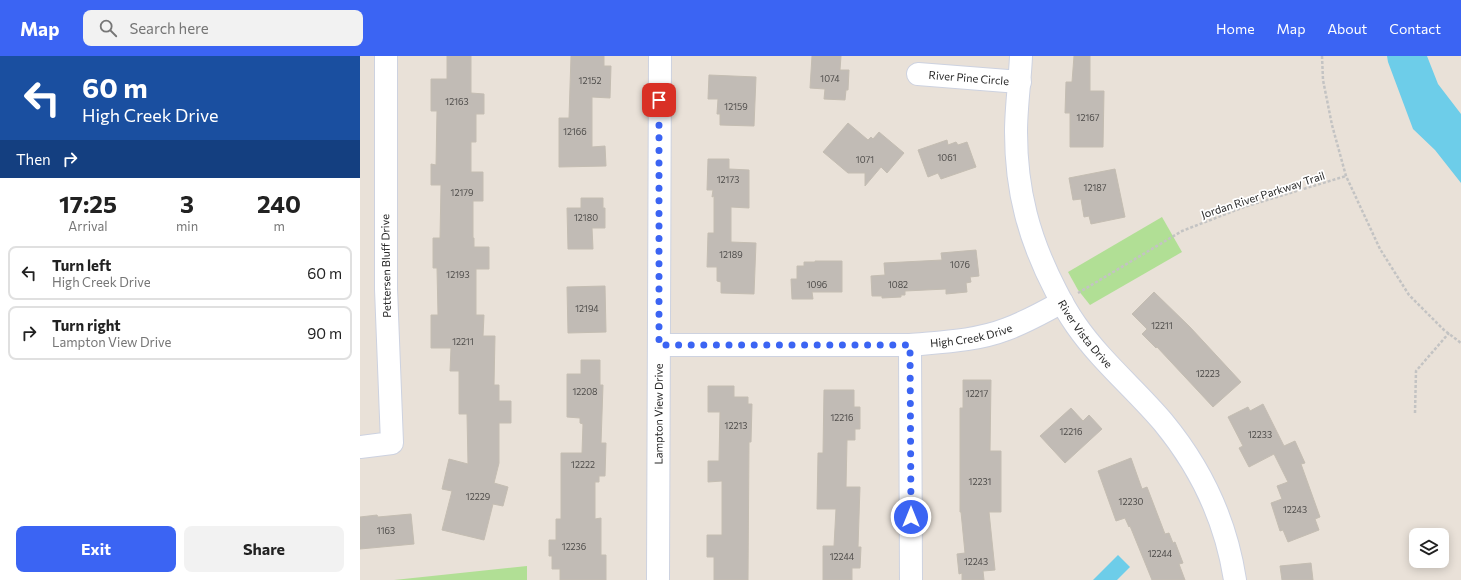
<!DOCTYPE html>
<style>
:root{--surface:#fff;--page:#f2f2f2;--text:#222;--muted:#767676;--line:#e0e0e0;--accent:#3b64f3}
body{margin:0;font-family:Commissioner,sans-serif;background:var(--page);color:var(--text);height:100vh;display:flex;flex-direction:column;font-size:15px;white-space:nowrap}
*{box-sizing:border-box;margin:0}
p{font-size:13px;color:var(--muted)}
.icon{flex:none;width:22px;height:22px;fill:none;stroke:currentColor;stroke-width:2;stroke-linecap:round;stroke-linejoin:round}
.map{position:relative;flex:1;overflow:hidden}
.details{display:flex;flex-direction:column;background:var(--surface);width:360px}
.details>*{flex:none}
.hud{background:#1a4fa0;color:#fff;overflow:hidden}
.fabs{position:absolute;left:1049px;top:472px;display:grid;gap:8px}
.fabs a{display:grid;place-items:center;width:40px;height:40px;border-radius:8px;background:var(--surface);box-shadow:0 2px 10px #0003;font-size:20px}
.pin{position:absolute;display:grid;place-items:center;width:34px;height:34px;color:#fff;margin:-17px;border-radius:8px;box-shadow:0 2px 6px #0006}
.me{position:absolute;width:44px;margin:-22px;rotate:0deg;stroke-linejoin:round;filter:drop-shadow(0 0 3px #0008)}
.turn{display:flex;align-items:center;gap:14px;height:84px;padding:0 16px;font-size:18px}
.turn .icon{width:52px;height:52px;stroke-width:2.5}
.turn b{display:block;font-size:28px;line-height:34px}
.then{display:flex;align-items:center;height:38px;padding:0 16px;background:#0003;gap:8px;font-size:15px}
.eta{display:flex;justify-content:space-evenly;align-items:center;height:68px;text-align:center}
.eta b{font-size:24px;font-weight:700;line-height:28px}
.cta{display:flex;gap:8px;margin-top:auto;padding:8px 16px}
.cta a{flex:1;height:46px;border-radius:8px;background:var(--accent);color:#fff;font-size:16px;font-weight:700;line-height:46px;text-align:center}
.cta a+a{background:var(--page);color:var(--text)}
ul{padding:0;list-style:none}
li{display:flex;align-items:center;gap:12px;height:54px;margin:0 8px 6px;padding:0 8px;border:2px solid var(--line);border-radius:8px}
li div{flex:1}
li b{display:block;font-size:15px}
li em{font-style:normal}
header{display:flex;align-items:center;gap:24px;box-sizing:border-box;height:56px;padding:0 20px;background:var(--accent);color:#fff}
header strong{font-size:19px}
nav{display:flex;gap:22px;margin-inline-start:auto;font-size:14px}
.search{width:280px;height:36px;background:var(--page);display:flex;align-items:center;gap:10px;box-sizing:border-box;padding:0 14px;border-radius:8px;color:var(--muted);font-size:15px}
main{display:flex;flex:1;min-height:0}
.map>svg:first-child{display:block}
.green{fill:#b1df95}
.water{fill:#6dcde9}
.building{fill:#c1bbb5;stroke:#c4bdb2}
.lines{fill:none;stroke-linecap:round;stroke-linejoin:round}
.minor-casing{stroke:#cdd2e0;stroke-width:24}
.path{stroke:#c3c3c3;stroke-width:2.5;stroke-dasharray:3 2;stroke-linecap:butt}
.minor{stroke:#fff;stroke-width:22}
.route{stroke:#3b64f3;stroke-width:7;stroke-dasharray:0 12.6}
.labels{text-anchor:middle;stroke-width:3.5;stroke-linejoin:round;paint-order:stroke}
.number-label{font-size:9px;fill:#4e4c4a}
.street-label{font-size:11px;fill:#272727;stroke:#fff}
</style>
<header>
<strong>Map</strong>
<div class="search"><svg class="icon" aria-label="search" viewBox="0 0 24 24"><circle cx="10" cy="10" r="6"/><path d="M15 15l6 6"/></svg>Search here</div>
<nav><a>Home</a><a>Map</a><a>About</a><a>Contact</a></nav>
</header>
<main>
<section class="details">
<div class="hud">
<div class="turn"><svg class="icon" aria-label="left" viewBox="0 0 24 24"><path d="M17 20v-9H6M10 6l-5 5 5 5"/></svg><div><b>60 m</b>High Creek Drive</div></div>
<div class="then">Then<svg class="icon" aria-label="right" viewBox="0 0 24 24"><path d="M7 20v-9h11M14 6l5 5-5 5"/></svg></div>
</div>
<div class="eta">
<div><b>17:25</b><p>Arrival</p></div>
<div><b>3</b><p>min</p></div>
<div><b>240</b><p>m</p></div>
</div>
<ul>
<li><svg class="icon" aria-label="left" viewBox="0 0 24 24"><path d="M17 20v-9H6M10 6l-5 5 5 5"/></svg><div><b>Turn left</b><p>High Creek Drive</p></div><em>60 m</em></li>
<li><svg class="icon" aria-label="right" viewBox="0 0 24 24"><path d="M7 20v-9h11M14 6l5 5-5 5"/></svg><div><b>Turn right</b><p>Lampton View Drive</p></div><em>90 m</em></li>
</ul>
<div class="cta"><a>Exit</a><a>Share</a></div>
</section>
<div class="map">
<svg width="1101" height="524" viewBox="0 0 1101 524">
<rect width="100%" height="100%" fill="#e9e1d8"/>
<!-- green -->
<g class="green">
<path d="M 802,161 L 822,196 L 730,249 L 718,234 L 708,216 Z"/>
<path d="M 167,510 L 167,524 L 34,524 Z"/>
</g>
<!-- water -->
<g class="water">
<path d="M 1027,0 L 1067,0 L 1078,28 L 1101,58 L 1101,127 L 1075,94 L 1053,73 L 1028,6 Z"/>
<path d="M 758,499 L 770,511 L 757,524 L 733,524 Z"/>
</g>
<!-- building -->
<g class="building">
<path d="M 87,0 L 111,0 L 111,37 L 124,38 L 124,58 L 116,58 L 116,86 L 111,86 L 111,116 L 123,116 L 123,145 L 113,145 L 113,182 L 114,182 L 114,191 L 129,191 L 129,213 L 116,213 L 116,259 L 124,259 L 123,280 L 135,280 L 134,329 L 139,329 L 139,345 L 151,345 L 151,367 L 139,367 L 139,407 L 134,427 L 148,431 L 143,450 L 133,448 L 124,484 L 82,474 L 92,435 L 82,433 L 89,403 L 108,408 L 107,358 L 99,358 L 99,315 L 90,315 L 91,292 L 71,292 L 71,259 L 78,259 L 77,212 L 73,212 L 73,182 L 80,182 L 81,129 L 71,129 L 71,108 L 76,109 L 77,55 L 71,55 L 71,23 L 87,23 Z"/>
<path d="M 211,0 L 244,0 L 244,10 L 251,10 L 250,42 L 232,41 L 232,91 L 245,90 L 246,110 L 199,111 L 199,62 L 209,62 Z"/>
<path d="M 452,0 L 481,0 L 480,14 L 489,14 L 488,34 L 486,34 L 485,44 L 464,43 L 465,33 L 450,32 Z"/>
<path d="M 714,0 L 730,0 L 730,35 L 744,35 L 743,91 L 710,91 L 710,57 L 705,57 L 706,26 L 712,26 Z"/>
<path d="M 349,19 L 396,21 L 394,70 L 360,69 L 360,58 L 357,58 L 358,43 L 348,43 Z"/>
<path d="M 488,67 L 508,84 L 511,81 L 513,83 L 519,76 L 544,97 L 527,117 L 521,111 L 505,130 L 505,117 L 488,117 L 463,96 Z"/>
<path d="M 587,84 L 588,89 L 596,86 L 598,89 L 607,86 L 616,111 L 581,123 L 578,117 L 568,121 L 558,94 Z"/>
<path d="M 348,103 L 369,103 L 369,113 L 389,114 L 389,152 L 371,151 L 371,186 L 396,187 L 394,238 L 361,237 L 361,226 L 357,225 L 357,211 L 347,211 L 348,177 L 354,177 L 354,140 L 352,141 L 353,134 L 347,134 Z"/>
<path d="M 755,113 L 765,161 L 731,168 L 729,160 L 724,161 L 721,143 L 713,144 L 709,122 Z"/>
<path d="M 221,142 L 243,142 L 243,152 L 245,152 L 245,172 L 232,172 L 233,193 L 208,193 L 207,152 L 221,152 Z"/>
<path d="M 616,194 L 619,220 L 610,221 L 611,226 L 606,227 L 607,236 L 586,238 L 586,233 L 545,235 L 545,239 L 541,239 L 541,241 L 522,242 L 522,240 L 512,240 L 511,220 L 525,219 L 524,207 L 582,204 L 581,197 Z"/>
<path d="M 455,205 L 482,205 L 482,236 L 452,236 L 453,243 L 432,243 L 431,223 L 437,223 L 437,210 L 444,210 L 444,206 L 455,206 Z"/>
<path d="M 245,230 L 246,276 L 208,277 L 207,231 Z"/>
<path d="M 794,236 L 830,271 L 881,326 L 853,351 L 797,291 L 796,292 L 782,278 L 787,273 L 772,258 Z"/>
<path d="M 221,304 L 240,304 L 240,329 L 243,329 L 241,387 L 246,387 L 245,420 L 239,420 L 239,426 L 235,426 L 235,463 L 241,462 L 241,499 L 246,499 L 246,524 L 200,524 L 200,513 L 192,513 L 192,500 L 189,500 L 189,484 L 196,484 L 196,463 L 201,463 L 201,397 L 222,397 L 223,368 L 220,367 L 220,362 L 207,361 L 207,318 L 221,318 Z"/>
<path d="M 603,324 L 631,324 L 630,395 L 641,395 L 641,456 L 629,456 L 635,514 L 623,515 L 624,524 L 602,524 L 602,517 L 599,518 L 597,498 L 605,497 L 601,456 L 600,456 L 600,352 L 603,352 Z"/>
<path d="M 348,330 L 374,330 L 374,341 L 388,341 L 388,348 L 392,348 L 391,386 L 389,386 L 388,524 L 354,524 L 354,501 L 347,501 L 347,479 L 362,479 L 362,425 L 348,426 L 348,405 L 359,405 L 360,356 L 348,356 Z"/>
<path d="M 464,334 L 494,334 L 494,351 L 500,351 L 500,373 L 495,373 L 495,384 L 487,384 L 486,431 L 500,431 L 498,491 L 501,491 L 500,512 L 492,512 L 492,524 L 463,524 L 463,490 L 474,490 L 476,453 L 457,453 L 458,397 L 463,397 Z"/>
<path d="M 903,348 L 924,390 L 935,385 L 945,407 L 941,408 L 960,461 L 955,463 L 959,474 L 928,486 L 923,474 L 920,475 L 911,447 L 922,443 L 917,430 L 928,426 L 914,398 L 889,411 L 879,392 L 883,390 L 868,361 L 888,351 L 890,355 Z"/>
<path d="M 711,352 L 723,365 L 729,359 L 742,373 L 705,407 L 680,380 Z"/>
<path d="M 771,402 L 782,433 L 787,431 L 805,478 L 809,477 L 813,487 L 815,486 L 823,507 L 819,508 L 825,524 L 792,524 L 770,470 L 769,471 L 765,462 L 756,465 L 738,415 Z"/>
<path d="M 51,458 L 54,488 L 0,493 L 0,461 L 17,459 L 18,461 Z"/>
<path d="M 951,507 L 953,524 L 922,524 L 920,510 Z"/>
</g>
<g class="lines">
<!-- minor casing -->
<g class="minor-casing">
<g id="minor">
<path id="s1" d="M 661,0 C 660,25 656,51 656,76 C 656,135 669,183 696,235 C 702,247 709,259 716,269 C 741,305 775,333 803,366 C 841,412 866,465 875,524"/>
<path id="s2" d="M 558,18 L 660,26"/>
<path id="s3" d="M 299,289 L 550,289 C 582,286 616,285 647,273 C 666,266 684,256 702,246"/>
<path d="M 550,289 L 551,524"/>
<path d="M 0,391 L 32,387 L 26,233 L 26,0"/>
<path id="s4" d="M 298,524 L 300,0"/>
</g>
</g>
<!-- path -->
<g class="path">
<path d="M 962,0 L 963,24 L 972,69 L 986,120 L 1020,193 L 1049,239 L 1084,274 L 1101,287"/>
<path d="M 718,237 L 822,175 L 884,151 L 986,120"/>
<path d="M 1055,357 L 1056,315 L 1089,277"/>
</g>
<!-- minor -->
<use href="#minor" class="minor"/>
</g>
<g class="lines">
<!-- route -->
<path class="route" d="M 299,44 L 299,289 L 550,289 L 551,461"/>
</g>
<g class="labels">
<!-- number labels -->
<g class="number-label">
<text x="470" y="26">1074</text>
<text x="230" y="28">12152</text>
<text x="97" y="49">12163</text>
<text x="376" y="54">12159</text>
<text x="728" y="65">12167</text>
<text x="215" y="79">12166</text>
<text x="587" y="105">1061</text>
<text x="505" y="107">1071</text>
<text x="368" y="127">12173</text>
<text x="735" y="135">12187</text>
<text x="102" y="140">12179</text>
<text x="226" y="165">12180</text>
<text x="371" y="202">12189</text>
<text x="600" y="212">1076</text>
<text x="98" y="222">12193</text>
<text x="457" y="232">1096</text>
<text x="538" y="232">1082</text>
<text x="227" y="256">12194</text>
<text x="802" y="273">12211</text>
<text x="103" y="289">12211</text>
<text x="848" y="321">12223</text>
<text x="225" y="339">12208</text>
<text x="617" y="341">12217</text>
<text x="482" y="365">12216</text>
<text x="376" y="373">12213</text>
<text x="711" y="379">12216</text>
<text x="900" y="382">12233</text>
<text x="223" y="412">12222</text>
<text x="620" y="429">12231</text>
<text x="118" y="444">12229</text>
<text x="771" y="449">12230</text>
<text x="935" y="457">12243</text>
<text x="26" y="478">1163</text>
<text x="214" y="494">12236</text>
<text x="800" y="501">12244</text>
<text x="482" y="504">12244</text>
<text x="616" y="509">12243</text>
</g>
<!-- street labels -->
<g class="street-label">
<text dy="4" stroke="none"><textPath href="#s2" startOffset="51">River Pine Circle</textPath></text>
<text transform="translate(903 139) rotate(-18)" y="4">Jordan River Parkway Trail</text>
<text transform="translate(26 210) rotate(-91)" y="4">Pettersen Bluff Drive</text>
<text dy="4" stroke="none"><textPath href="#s1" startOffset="294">River Vista Drive</textPath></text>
<text dy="4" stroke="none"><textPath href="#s3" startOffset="313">High Creek Drive</textPath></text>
<text dy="4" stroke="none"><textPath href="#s4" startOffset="166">Lampton View Drive</textPath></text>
</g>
</g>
</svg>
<div class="fabs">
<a><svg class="icon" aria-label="layers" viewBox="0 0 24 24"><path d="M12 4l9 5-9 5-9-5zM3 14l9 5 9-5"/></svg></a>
</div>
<div class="pin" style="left:299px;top:44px;background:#d93025"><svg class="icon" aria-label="arrive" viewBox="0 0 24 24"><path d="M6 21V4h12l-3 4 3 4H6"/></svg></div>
<svg class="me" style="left:551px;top:461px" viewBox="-20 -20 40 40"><circle r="17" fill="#3b64f3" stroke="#fff" stroke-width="3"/><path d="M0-11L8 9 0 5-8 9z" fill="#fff"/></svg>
</div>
</main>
